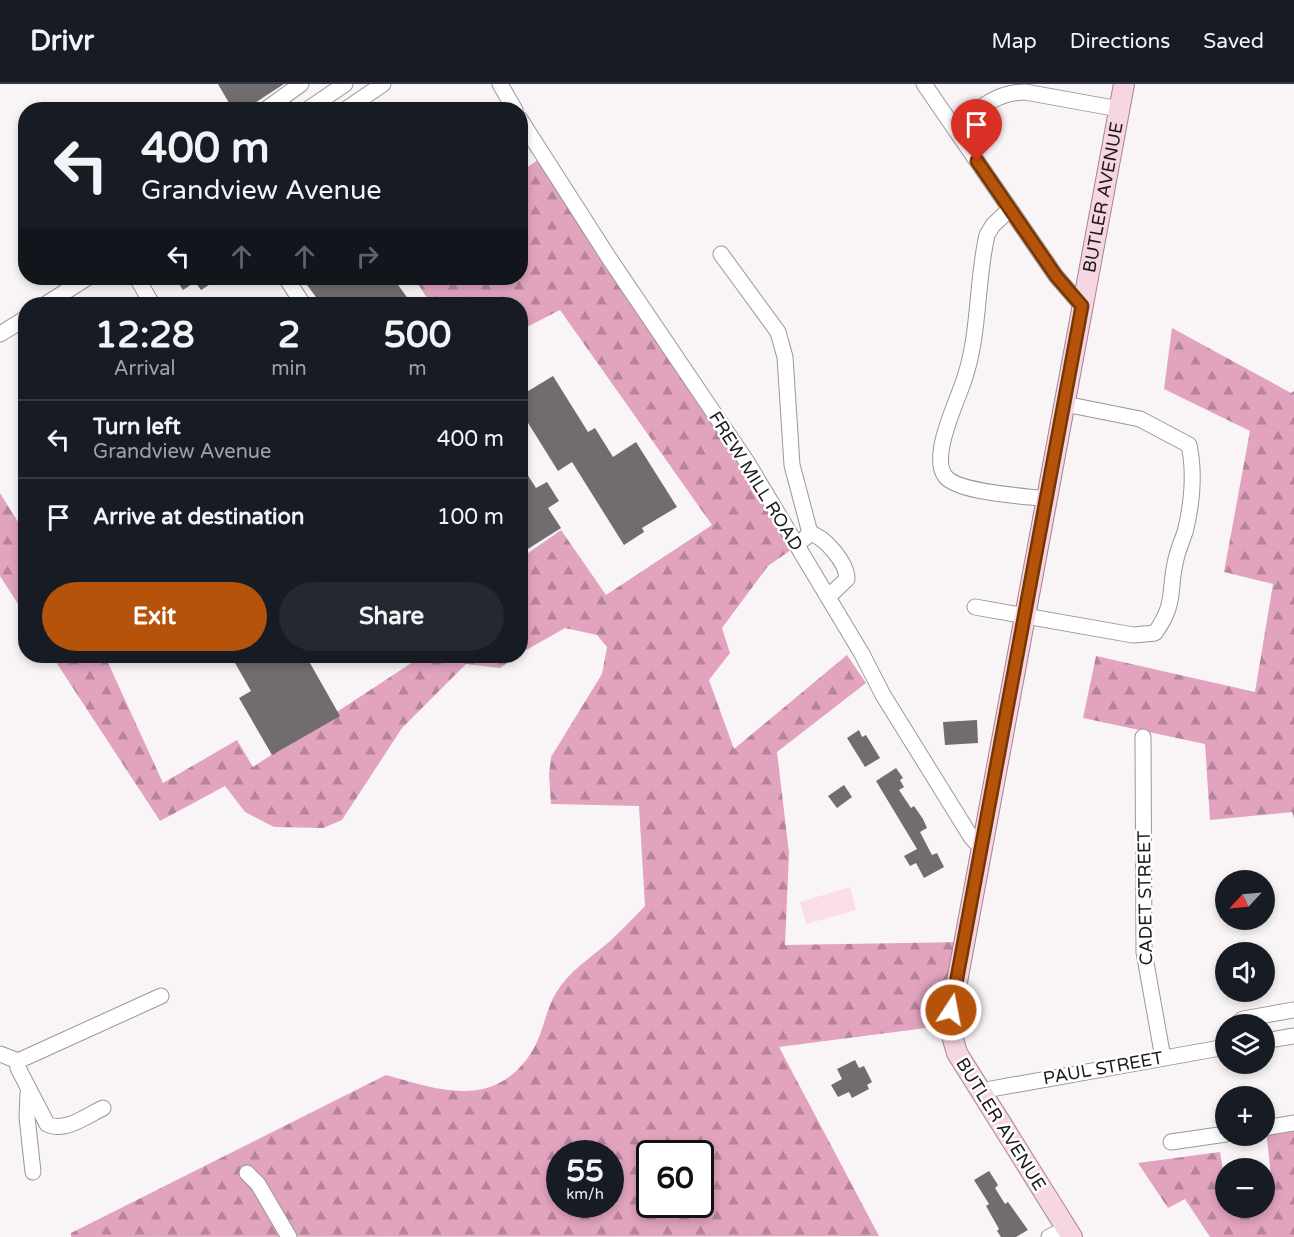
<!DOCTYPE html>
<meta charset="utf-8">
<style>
:root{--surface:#171b24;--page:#242831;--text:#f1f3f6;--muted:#9ea1a6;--line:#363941;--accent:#b45309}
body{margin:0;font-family:"Varela Round",sans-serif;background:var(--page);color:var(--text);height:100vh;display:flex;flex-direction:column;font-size:22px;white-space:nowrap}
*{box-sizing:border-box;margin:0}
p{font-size:20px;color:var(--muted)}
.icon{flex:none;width:33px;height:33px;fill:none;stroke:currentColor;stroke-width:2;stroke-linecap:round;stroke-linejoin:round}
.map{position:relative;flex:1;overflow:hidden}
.panel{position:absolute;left:18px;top:213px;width:510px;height:366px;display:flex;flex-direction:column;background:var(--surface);border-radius:24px;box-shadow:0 3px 9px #0003}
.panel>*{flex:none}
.guide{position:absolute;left:18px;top:18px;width:510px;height:183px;border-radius:24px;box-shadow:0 3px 9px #0003;background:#171b24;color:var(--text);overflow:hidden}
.needle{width:39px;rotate:244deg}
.controls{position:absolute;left:1215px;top:786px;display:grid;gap:12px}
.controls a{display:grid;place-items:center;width:60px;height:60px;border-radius:50%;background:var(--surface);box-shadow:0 3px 9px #0003;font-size:30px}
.speed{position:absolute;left:546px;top:1056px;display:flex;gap:12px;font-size:30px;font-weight:700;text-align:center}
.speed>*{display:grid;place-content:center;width:78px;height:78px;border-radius:50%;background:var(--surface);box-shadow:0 3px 9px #0003;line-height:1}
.speed small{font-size:15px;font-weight:400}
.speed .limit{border:3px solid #111;border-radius:9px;background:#fff;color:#111}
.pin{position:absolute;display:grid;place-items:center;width:51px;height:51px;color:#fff;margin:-62px -26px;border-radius:50% 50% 50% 0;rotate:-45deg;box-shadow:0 0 6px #0007}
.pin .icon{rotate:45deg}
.me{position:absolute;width:66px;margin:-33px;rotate:11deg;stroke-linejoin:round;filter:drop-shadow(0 0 4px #0008)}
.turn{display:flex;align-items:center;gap:21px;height:126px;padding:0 24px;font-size:27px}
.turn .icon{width:78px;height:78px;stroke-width:2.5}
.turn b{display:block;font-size:42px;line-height:51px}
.lanes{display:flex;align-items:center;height:57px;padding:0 24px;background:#0003;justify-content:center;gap:30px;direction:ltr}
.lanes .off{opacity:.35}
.eta{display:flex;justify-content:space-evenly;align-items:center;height:102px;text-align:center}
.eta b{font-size:36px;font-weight:800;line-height:42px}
.action{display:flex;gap:12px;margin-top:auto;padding:12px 24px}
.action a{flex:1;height:69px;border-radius:36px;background:var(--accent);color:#fff;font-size:24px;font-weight:800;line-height:69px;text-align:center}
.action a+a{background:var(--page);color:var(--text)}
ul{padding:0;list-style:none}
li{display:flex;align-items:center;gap:18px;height:78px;padding:0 24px;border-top:2px solid var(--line)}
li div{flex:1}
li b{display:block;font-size:22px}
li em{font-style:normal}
header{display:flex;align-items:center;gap:36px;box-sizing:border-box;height:84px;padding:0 30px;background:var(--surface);border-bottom:2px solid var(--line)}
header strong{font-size:28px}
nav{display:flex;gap:33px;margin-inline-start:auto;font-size:21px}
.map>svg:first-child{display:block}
.forest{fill:url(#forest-firs);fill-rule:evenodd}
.pitch{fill:#fadde8}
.building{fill:#716d6f}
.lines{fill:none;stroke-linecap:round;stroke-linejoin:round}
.minor-casing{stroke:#9b9798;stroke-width:17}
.major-casing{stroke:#a78292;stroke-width:22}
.minor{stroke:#fff;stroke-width:15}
.major{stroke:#f7d6e3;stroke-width:20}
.route-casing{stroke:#753606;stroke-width:15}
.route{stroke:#b45309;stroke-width:10}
.labels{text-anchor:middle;stroke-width:5;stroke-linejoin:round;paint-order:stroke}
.street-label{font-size:18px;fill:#1d1b1c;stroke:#fff}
</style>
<header>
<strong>Drivr</strong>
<nav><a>Map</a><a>Directions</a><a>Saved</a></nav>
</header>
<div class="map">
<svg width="1294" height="1153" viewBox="0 0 1294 1153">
<defs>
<pattern id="forest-firs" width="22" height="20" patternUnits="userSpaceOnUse" patternTransform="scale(1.5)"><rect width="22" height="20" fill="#e1a3be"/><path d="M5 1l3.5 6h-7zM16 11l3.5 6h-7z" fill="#b6849a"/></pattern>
</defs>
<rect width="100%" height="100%" fill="#f9f5f6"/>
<!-- forest -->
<g class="forest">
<path d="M 543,72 L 798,461 L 768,482 L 722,544 L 730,569 L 709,596 L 734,665 L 847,571 L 866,599 L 777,668 L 789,769 L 785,861 L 963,858 L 949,941 L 779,963 L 879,1152 L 71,1153 L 71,1149 L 386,991 C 439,1006 494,1026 531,969 C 543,951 545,927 556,909 C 568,888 590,874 609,858 C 621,847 633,834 645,822 L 639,722 L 551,720 L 549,691 L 551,673 L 602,590 L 607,563 L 597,551 L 565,544 L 521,569 L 521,474 L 561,446 L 606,511 L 712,441 L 560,226 L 521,246 L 520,220 L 431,220 L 414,194 L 520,194 L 521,88 ZM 560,1070 L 610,1070 L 610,1120 L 560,1120 ZM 650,1070 L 700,1070 L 700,1120 L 650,1120 Z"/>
<path d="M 1172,244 L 1291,309 L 1294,307 L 1294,735 L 1292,728 L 1210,736 L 1205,660 L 1083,634 L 1096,572 L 1255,608 L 1273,500 L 1224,488 L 1250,347 L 1164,305 Z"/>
<path d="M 0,409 L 25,449 L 25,531 L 0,492 Z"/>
<path d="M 52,572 L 105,572 L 163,699 L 237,656 L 253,683 L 422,572 L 517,572 L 500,584 L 466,580 L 402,644 L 342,736 L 323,744 L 274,743 L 245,728 L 225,702 L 160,737 Z"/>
<path d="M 1294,1041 L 1294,1153 L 1210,1153 L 1185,1115 L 1168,1124 L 1138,1079 L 1220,1068 L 1225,1098 L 1226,1124 L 1264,1124 L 1265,1093 L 1271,1092 L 1266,1046 Z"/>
</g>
<!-- pitch -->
<path class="pitch" d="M 850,803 L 856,826 L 806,840 L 800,818 Z"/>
<!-- building -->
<g class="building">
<path d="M 218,0 L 284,0 L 244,26 L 233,26 Z"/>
<path d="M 175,194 L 220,194 L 201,206 L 195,198 L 183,206 Z"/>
<path d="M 302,194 L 393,194 L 412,220 L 321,220 Z"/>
<path d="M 553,292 L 588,348 L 595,344 L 613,373 L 636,358 L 677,423 L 642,444 L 644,448 L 624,461 L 572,378 L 558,387 L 520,326 L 520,312 Z"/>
<path d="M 520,379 L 536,404 L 547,398 L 559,417 L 548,424 L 561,444 L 520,470 Z"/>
<path d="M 231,572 L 306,572 L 340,632 L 272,671 L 239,614 L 251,607 Z"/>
<path d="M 977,636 L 978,659 L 945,661 L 943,638 Z"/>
<path d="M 859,646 L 862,653 L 866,651 L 880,674 L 865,683 L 847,654 Z"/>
<path d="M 896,684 L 903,694 L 900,696 L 904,703 L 899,706 L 911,724 L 914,722 L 923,735 L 927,744 L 920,748 L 932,771 L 937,769 L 944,783 L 924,794 L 916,779 L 910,782 L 904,772 L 917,765 L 876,697 Z"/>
<path d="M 844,701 L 852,713 L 837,724 L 828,712 Z"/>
<path d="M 855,976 L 859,984 L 864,982 L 872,998 L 867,1001 L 869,1005 L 852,1014 L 849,1008 L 838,1013 L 831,1001 L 842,995 L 837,985 Z"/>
<path d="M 989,1087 L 998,1101 L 995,1104 L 1005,1120 L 1008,1118 L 1028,1146 L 1016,1153 L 1001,1153 L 997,1147 L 999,1145 L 986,1122 L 989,1120 L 974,1096 Z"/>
</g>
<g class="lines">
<!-- minor casing -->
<g class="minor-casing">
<g id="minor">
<path d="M 500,0 L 515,26"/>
<path d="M 924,0 L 1056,192 L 1082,222"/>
<path d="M 265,26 L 301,0"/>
<path d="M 307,26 L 345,0"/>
<path d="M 345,26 L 383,0"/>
<path d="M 520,35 L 609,174 L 747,378 L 862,570 L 883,611 L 971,753 L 981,764"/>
<path d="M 955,45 C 977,26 995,8 1025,8 L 1119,25"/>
<path d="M 1010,125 L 993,141 L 987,151 C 976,199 980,250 964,296 C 957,318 930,372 945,392 C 957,409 1026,412 1047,415"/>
<path d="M 721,170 L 778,248 L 785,273 L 792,381 L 810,449"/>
<path d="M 137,194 L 152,220"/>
<path d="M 286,194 L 303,220"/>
<path d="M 46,220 L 87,194"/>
<path d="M 0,250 L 26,234"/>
<path d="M 804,455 L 810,449 C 825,453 847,479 847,495 L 828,513"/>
<path d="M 975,523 L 1133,551 L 1155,549 C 1177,518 1168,507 1176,475 C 1178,466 1182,457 1185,448 C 1192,421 1195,388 1189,361 L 1140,335 L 1065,320"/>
<path d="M 1143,653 L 1144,868 L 1163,974"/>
<path d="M 1237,940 L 1243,935 L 1293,926"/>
<path d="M 1264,957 L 1294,952"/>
<path d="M 0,970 L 18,977 L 18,984 L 47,1040 C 65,1049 86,1032 103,1024"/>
<path d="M 18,977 L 161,912"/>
<path d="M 980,1007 L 1226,963"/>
<path d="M 28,1009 L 27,1033 L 33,1088"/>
<path d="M 1264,1044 L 1294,1039"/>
<path d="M 1171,1058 L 1226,1050"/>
<path d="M 247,1089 L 258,1100 L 289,1153"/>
<path d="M 1049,1153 L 1067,1144"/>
</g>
</g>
<!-- major casing -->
<g class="major-casing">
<g id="major">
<path id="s1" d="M 1072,1153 L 957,969 L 949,941 L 1124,0"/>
</g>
</g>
<!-- minor -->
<use href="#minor" class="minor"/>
<!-- major -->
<use href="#major" class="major"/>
</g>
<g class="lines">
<!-- route casing -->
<g class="route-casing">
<path id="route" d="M 951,926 L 1082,222 L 1056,192 L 977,77"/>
</g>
<!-- route -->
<use href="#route" class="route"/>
</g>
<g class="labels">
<!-- street labels -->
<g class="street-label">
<text dy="6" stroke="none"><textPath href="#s1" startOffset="1088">BUTLER AVENUE</textPath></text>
<text transform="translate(756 397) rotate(58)" y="6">FREW MILL ROAD</text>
<text transform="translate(1145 814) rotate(-91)" y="6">CADET STREET</text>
<text transform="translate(1103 984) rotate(-10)" y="6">PAUL STREET</text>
<text transform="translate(1001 1040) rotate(58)" y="6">BUTLER AVENUE</text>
</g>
</g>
</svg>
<div class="controls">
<a><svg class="needle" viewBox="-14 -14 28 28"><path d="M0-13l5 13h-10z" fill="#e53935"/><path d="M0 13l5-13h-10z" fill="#9ea1a6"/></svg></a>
<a><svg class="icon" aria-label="sound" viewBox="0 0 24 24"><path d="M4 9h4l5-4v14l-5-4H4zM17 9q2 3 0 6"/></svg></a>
<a><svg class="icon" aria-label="layers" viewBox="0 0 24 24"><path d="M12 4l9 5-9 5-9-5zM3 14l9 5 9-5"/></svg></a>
<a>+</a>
<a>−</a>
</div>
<div class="speed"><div>55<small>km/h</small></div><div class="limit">60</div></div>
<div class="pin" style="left:977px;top:77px;background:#d93025"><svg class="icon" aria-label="arrive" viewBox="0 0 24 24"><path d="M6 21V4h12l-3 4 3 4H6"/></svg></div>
<svg class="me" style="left:951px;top:926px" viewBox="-20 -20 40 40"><circle r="17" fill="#b45309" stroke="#fff" stroke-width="3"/><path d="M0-11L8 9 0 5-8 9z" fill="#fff"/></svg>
<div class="guide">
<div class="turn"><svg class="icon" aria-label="left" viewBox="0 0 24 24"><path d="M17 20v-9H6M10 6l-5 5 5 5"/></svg><div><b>400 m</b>Grandview Avenue</div></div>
<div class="lanes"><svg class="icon" aria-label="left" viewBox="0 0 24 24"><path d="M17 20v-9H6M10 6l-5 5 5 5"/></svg><svg class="icon off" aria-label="ahead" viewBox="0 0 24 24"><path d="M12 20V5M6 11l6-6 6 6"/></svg><svg class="icon off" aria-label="ahead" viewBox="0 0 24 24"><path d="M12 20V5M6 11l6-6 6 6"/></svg><svg class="icon off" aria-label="right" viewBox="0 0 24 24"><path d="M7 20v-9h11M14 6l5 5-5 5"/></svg></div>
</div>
<section class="panel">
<div class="eta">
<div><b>12:28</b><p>Arrival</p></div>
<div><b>2</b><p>min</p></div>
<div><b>500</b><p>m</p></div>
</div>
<ul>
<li><svg class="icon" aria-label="left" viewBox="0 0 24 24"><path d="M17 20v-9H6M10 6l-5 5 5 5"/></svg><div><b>Turn left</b><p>Grandview Avenue</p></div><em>400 m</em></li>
<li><svg class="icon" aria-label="arrive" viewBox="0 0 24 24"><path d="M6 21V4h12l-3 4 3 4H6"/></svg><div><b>Arrive at destination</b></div><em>100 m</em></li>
</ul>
<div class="action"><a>Exit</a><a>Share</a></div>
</section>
</div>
